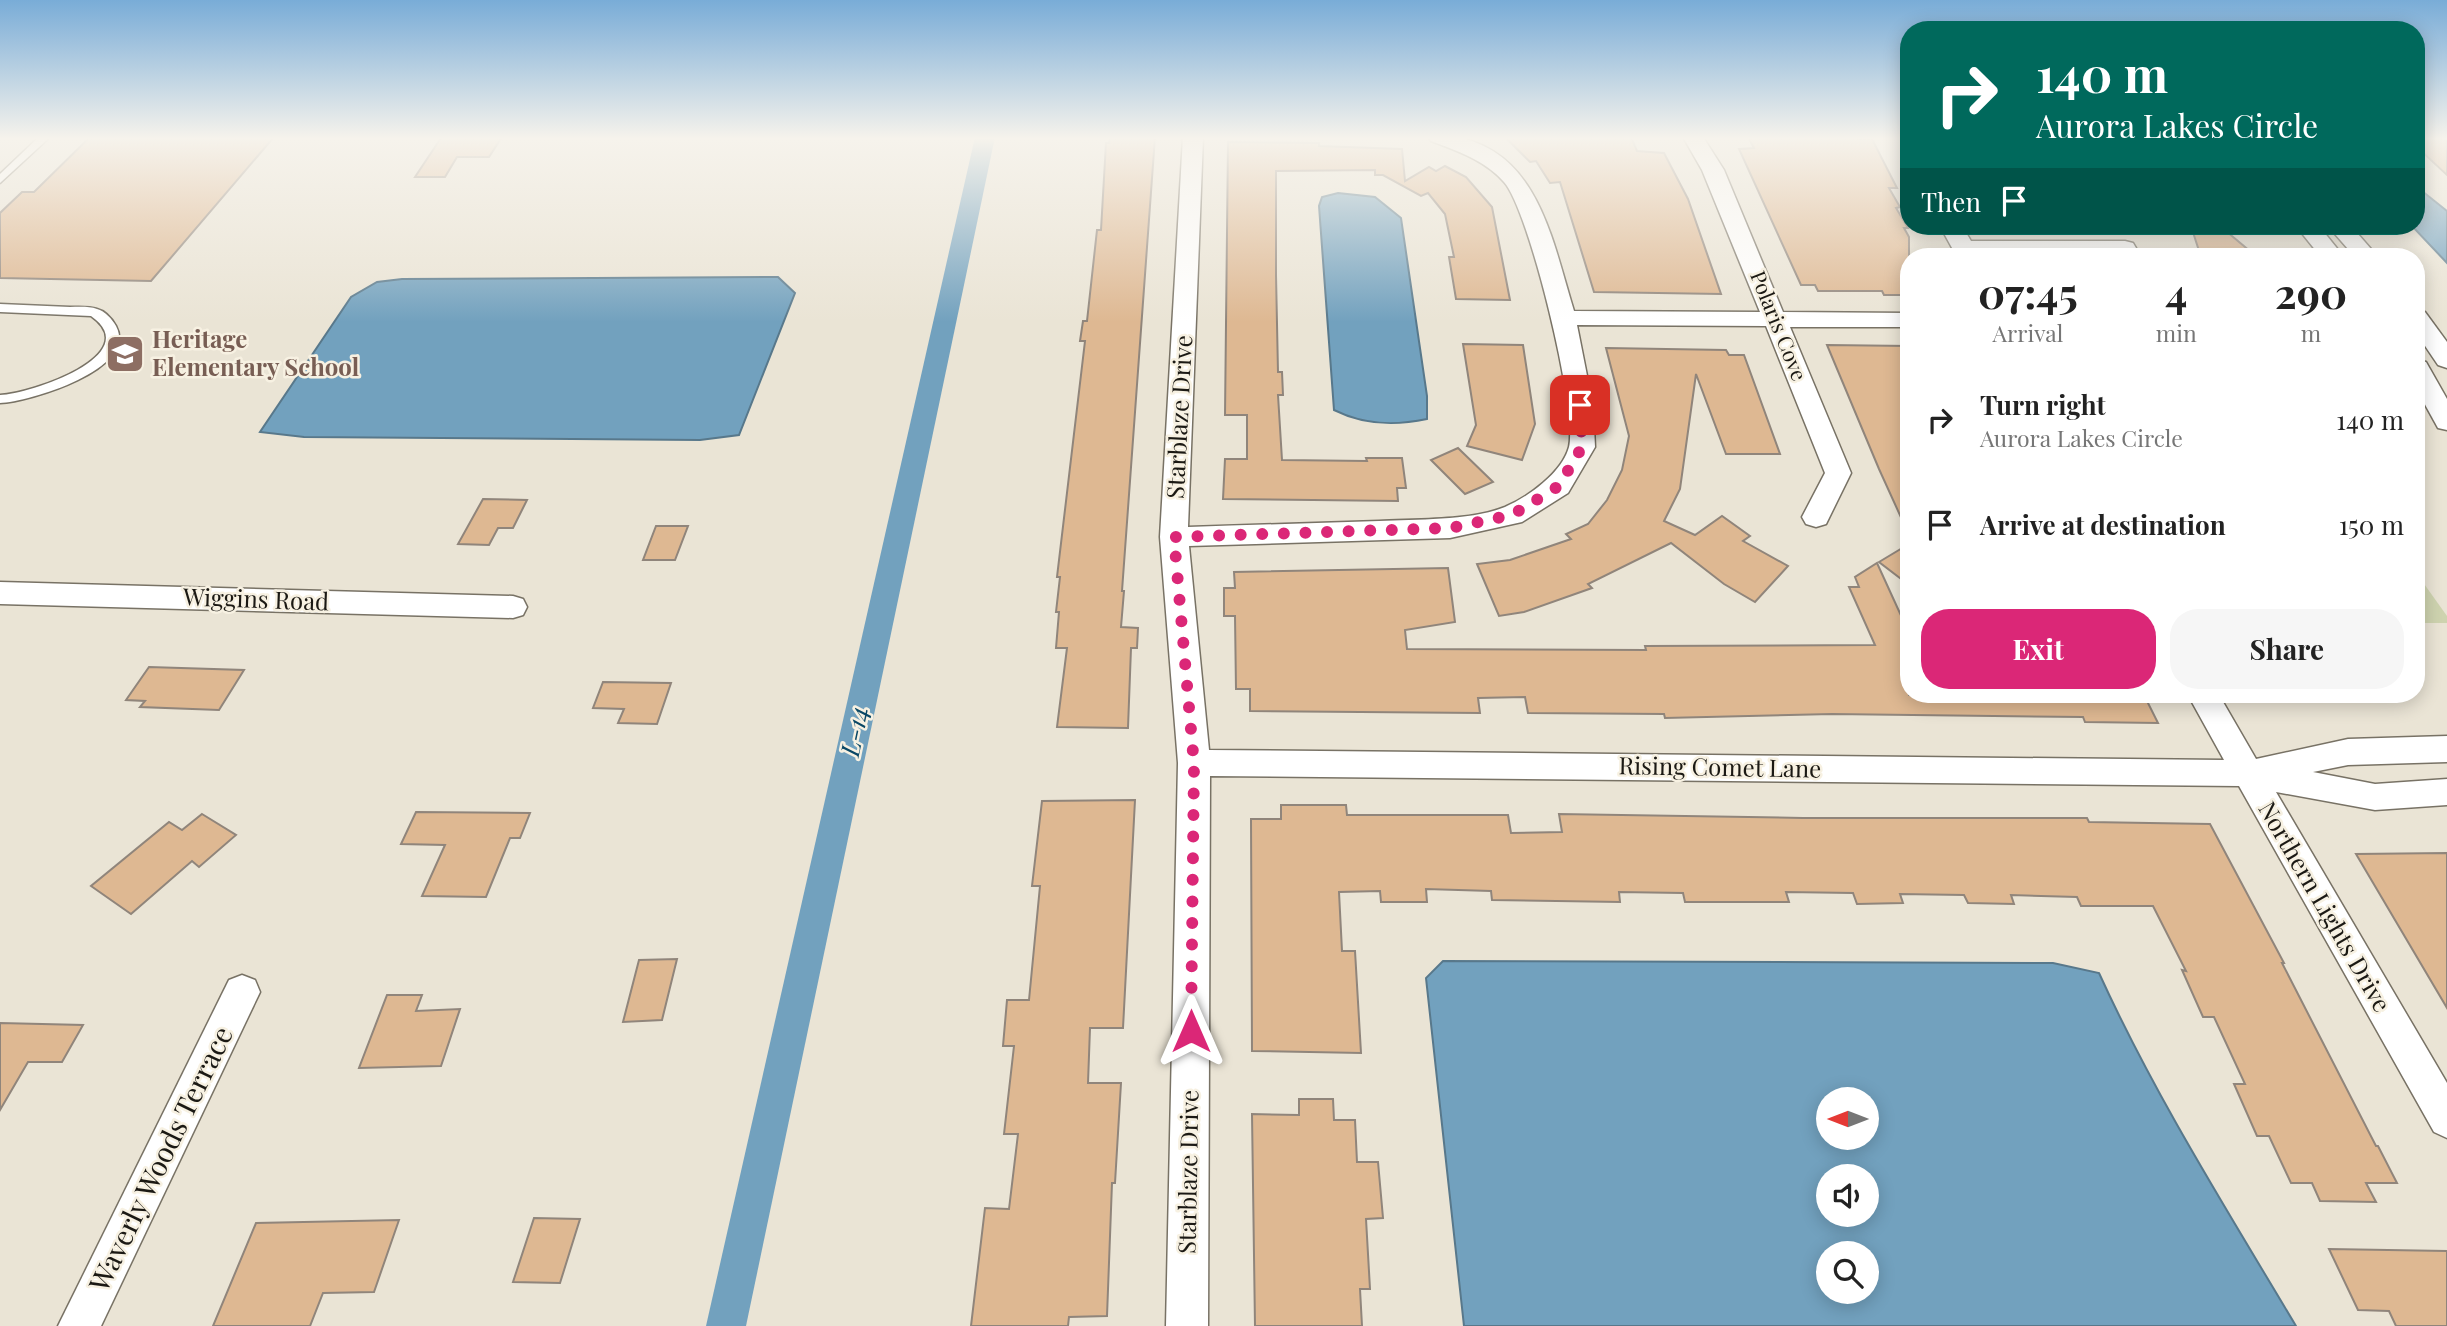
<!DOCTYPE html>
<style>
:root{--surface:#fff;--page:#f6f6f6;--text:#222;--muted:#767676;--accent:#db2777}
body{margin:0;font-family:"Playfair Display",serif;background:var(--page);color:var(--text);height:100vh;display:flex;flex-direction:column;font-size:26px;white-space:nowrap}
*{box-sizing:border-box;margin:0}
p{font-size:23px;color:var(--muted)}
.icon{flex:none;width:38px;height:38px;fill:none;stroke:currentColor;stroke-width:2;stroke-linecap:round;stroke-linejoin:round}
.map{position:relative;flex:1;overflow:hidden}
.details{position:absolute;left:1900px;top:248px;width:525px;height:455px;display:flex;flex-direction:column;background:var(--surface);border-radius:28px;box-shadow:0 4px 18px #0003}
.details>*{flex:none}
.hud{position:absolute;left:1900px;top:21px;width:525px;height:214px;border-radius:28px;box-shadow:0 4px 18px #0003;background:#00695c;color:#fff;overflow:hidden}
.needle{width:46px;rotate:270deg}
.fabs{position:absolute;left:1816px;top:1087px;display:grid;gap:14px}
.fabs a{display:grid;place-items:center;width:63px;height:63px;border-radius:50%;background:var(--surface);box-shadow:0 4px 18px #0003;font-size:35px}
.pin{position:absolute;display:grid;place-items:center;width:60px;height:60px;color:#fff;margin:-30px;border-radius:14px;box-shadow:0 4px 10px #0006}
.me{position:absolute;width:77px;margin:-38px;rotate:0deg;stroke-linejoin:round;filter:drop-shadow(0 0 5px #0008)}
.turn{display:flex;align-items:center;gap:24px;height:147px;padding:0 21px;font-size:32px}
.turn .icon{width:91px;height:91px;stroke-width:2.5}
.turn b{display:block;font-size:49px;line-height:60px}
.then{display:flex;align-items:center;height:66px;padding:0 21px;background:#0003;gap:14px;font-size:26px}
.eta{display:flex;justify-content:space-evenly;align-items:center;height:119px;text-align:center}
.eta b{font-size:42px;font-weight:700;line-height:49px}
.cta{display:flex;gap:14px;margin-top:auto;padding:14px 21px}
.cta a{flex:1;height:80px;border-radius:28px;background:var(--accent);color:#fff;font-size:28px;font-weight:700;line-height:80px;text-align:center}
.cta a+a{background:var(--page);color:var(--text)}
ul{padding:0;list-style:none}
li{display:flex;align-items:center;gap:21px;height:105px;padding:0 21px}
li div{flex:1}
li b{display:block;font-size:26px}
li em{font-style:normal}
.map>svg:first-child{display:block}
.green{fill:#ced3af}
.water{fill:#72a1be;stroke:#58788b;stroke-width:2;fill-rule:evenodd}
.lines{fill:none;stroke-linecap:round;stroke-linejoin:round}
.canal{fill:#72a1be;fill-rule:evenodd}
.building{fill:#deb892;stroke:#90857b;stroke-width:2}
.service-casing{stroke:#787265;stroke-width:3}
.minor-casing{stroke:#787265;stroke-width:3}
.service{fill:#fff;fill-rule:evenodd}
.minor{fill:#fff;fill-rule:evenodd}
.route{stroke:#db2777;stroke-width:12;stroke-dasharray:0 21.6}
.labels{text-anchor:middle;stroke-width:5;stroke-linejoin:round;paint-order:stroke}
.far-street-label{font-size:21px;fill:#1b1914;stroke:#f7f1e2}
.education-label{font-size:24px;font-weight:bold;fill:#785e54;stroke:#f7f1e2;text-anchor:start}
.street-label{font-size:24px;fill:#1b1914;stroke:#f7f1e2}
.water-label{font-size:26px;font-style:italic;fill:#094765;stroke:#f7f1e2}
.near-street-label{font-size:28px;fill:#1b1914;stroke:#f7f1e2}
</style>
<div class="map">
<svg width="2447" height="1326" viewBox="0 0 2447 1326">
<rect width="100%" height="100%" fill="#eae4d5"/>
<!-- green -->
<path class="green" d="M 2417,574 L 2447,616 L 2447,623 L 2417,623 Z"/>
<!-- water -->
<g class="water">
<path d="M 2417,187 L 2447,211 L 2447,263 L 2412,226 L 2417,226 Z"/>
<path d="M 1338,193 L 1375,197 L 1401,218 L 1427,396 L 1427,419 C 1394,426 1364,425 1334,410 L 1319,206 L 1322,197 Z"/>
<path d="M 778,277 L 795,293 L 739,435 L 700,440 L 304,437 L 260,432 L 351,297 L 377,282 L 402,279 Z"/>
<path d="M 1443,961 L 2053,963 L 2099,973 C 2155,1096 2227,1210 2296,1326 L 1464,1326 L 1426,978 ZM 1867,1099 L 1867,1138 L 1829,1138 L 1829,1099 ZM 1829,1176 L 1867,1176 L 1867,1214 L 1829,1214 ZM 1829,1253 L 1867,1253 L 1867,1292 L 1829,1292 Z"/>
</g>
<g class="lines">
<!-- canal -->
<path class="canal" d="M 975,137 L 995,137 L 746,1326 L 706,1326 Z"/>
</g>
<!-- building -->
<g class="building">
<path d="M 90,137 L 274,137 L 151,281 L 0,278 L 0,213 L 22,192 L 34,192 Z"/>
<path d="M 502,137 L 489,157 L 457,157 L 445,177 L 415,177 L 441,138 Z"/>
<path d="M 1110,137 L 1155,137 L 1122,591 L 1124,591 L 1121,627 L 1138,628 L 1137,648 L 1131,648 L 1128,728 L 1057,727 L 1067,648 L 1056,648 L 1059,612 L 1056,612 L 1060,577 L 1057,577 L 1085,341 L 1080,341 L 1083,321 L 1087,321 L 1097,230 L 1101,230 L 1106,143 L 1109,143 Z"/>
<path d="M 1505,137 L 1631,137 L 1637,151 L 1664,153 L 1688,199 L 1721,294 L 1594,292 L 1560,182 L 1550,183 L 1536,161 L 1530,162 Z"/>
<path d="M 1748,137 L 1857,137 L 1858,139 L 1872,139 L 1897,188 L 1889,188 L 1900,207 L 1896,208 L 1908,228 L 1904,228 L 1909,237 L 1909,295 L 1884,295 L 1882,291 L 1818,291 L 1815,285 L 1801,285 L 1739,149 L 1754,148 Z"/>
<path d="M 2417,137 L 2447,137 L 2447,175 L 2417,147 Z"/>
<path d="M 1228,142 L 1319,143 L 1319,146 L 1402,149 L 1405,181 L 1429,167 L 1436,171 L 1445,166 L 1466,177 L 1492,207 L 1510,300 L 1456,299 L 1449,257 L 1454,257 L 1445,214 L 1428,193 L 1421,196 L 1383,175 L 1375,175 L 1375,170 L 1276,171 L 1276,275 L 1278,372 L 1282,372 L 1283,395 L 1278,395 L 1282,460 L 1367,461 L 1366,458 L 1402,458 L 1406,488 L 1397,488 L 1398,501 L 1223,499 L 1225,459 L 1247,459 L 1247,415 L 1225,415 Z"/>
<path d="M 2191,226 L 2220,226 L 2257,257 L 2201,257 Z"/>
<path d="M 1463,344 L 1523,345 L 1535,424 L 1522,460 L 1467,446 L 1476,425 Z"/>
<path d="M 1827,345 L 1909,346 L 1909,535 L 1879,469 Z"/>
<path d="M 1606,348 L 1726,350 L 1729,355 L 1744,355 L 1780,454 L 1726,454 L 1696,374 L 1680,489 L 1664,521 L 1695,535 L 1722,516 L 1750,536 L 1743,541 L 1788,566 L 1755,602 L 1724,584 L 1671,543 L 1588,584 L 1592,588 L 1524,612 L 1499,616 L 1477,564 L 1510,560 L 1571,539 L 1566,534 L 1588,524 L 1607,500 L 1622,470 L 1629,436 Z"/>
<path d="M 1458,448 L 1493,482 L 1465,494 L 1431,460 Z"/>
<path d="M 483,499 L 527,500 L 513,528 L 498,528 L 489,545 L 458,544 Z"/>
<path d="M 656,526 L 688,526 L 675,560 L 643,560 Z"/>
<path d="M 1909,544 L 1909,585 L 1879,562 Z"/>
<path d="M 1877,563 L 1909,633 L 1909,695 L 2122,695 L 2125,699 L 2146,699 L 2158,723 L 2085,722 L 2083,717 L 1832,714 L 1665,718 L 1664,714 L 1528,713 L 1525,697 L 1478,698 L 1480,713 L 1250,711 L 1250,689 L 1236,689 L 1235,616 L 1224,616 L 1224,588 L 1235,588 L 1234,572 L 1448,568 L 1455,622 L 1405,630 L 1407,649 L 1646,650 L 1645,646 L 1875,645 L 1849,587 L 1859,587 L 1855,577 Z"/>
<path d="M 149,667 L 244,670 L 219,710 L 140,707 L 145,701 L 126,700 Z"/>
<path d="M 603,682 L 671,683 L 657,724 L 618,723 L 624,709 L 593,708 Z"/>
<path d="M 1135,800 L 1123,1028 L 1090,1028 L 1088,1083 L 1121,1083 L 1115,1183 L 1112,1183 L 1107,1316 L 1069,1317 L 1068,1326 L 971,1326 L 985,1208 L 1009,1209 L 1018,1134 L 1004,1134 L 1014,1046 L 1003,1046 L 1007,1000 L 1029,1000 L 1040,886 L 1032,886 L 1042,801 Z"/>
<path d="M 1281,805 L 1346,805 L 1347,815 L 1508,815 L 1511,833 L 1562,832 L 1559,814 L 1803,818 L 2087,818 L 2089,822 L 2210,824 L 2284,963 L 2282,963 L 2376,1146 L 2378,1146 L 2397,1183 L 2366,1183 L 2376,1202 L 2320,1201 L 2312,1183 L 2291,1183 L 2269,1136 L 2257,1136 L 2234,1084 L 2245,1084 L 2214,1017 L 2203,1017 L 2182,970 L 2186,971 L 2153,906 L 2081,906 L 2077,897 L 2011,895 L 2014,904 L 1968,903 L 1964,895 L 1900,894 L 1903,903 L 1857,904 L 1853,893 L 1786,892 L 1789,902 L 1685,902 L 1683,893 L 1619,892 L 1620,902 L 1492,900 L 1491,891 L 1426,889 L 1427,902 L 1381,902 L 1380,891 L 1339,892 L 1342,951 L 1355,951 L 1361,1053 L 1252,1051 L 1251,819 L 1281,819 Z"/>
<path d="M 416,812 L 530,813 L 520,838 L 510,838 L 486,897 L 422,896 L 445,845 L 401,844 Z"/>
<path d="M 202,814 L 236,835 L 199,867 L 192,861 L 131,914 L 91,886 L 169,822 L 182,830 Z"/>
<path d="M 2447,853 L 2447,1008 L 2356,854 Z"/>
<path d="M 677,959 L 662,1020 L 623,1022 L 639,960 Z"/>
<path d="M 387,995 L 422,995 L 416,1011 L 460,1009 L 441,1066 L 359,1068 Z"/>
<path d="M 0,1023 L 83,1025 L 62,1062 L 28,1062 L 0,1110 Z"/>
<path d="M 1299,1099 L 1333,1099 L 1334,1120 L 1355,1120 L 1357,1162 L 1378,1162 L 1383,1218 L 1366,1219 L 1370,1289 L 1360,1289 L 1362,1326 L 1255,1326 L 1252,1114 L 1299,1115 Z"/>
<path d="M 534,1218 L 580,1219 L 560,1283 L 513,1282 Z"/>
<path d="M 399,1220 L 374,1292 L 323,1293 L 310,1326 L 213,1326 L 256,1223 Z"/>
<path d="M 2329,1249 L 2447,1251 L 2447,1326 L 2396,1326 L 2389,1311 L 2358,1310 Z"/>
</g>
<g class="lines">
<!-- service casing -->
<g class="service-casing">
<g id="service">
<path d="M 39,137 L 50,137 L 0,183 L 0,174 Z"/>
<path d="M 0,304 C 23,305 47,306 70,307 C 78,307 89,306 97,309 C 105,311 112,319 116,326 C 139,369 29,402 0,403 L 0,395 C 30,394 147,355 91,316 L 0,312 Z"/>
</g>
</g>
<!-- minor casing -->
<g class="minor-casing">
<g id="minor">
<path d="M 1183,137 L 1203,137 L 1188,527 C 1252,525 1315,523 1379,521 C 1417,519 1470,521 1505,507 C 1528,497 1562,473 1569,447 C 1578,411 1529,209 1504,182 C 1485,160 1457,151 1431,141 L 1428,137 C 1437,137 1447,135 1455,137 C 1539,151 1553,244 1574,311 L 1760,312 L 1702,170 L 1683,137 L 1703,137 L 1724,170 L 1783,312 L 1909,313 L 1909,327 L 1790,327 L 1851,473 L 1826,524 L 1816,527 L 1806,524 L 1802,517 L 1825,473 L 1766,326 L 1577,325 L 1593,406 L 1595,447 L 1568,493 L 1522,522 L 1450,538 L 1189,546 L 1209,750 L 2224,760 L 2188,695 L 2219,695 L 2256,759 L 2348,739 L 2447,736 L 2447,762 L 2348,765 L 2313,772 L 2375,784 L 2447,779 L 2447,805 L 2375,810 L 2276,792 L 2447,1083 L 2447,1138 L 2434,1132 L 2239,786 L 1210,776 L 1208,1326 L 1166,1326 L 1178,763 L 1160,537 Z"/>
<path d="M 1940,226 L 1962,226 L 1971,241 L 2125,241 L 2133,243 L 2136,248 L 2133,253 L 2125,255 L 1978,255 L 1979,257 L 1957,257 Z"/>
<path d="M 2296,226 L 2319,226 L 2344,257 L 2321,257 Z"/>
<path d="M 2328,226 L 2351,226 L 2378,257 L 2355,257 Z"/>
<path d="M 2417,310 L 2425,312 L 2447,342 L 2447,368 L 2438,365 L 2417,334 Z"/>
<path d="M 2417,360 L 2426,362 L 2447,399 L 2447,430 L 2438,428 L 2417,390 Z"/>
<path d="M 0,582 L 513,596 L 523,599 L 527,607 L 523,615 L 513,618 L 0,604 Z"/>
<path d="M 242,975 L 255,980 L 260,992 L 101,1326 L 58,1326 L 229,980 Z"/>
</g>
</g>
<!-- service -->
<use href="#service" class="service"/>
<!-- minor -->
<use href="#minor" class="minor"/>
</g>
<!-- sky -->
<linearGradient id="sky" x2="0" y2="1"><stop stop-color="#79acd7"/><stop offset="0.43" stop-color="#f6f3ec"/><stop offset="1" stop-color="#f6f3ec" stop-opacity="0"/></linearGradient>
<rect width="2447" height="322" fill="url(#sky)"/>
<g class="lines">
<!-- route -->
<path class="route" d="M 1191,1031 L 1194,764 L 1174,537 L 1450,528 L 1512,515 L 1559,486 L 1582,447 L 1580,405"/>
</g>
<!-- icons -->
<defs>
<g id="school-square" transform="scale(2.0125)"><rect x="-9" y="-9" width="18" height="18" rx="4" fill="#8d6e63" stroke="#f7f1e2"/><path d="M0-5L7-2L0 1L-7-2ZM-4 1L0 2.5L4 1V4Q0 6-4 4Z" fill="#fff"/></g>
</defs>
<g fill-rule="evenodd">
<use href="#school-square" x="125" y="354"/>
</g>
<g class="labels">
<!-- far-street labels -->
<g class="far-street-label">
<text transform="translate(1778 326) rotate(68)" y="7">Polaris Cove</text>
</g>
<!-- education labels -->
<g class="education-label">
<text x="152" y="348">Heritage<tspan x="152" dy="28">Elementary School</tspan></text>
</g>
<!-- street labels -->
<g class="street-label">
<text transform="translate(1180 417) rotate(-87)" y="8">Starblaze Drive</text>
<text transform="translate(256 600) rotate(2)" y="8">Wiggins Road</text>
<text transform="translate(1720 768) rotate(1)" y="8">Rising Comet Lane</text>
<text transform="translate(2324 907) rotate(60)" y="8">Northern Lights Drive</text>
<text transform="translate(1189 1172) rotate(-89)" y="8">Starblaze Drive</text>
</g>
<!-- water labels -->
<g class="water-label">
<text transform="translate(855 731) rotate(-78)" y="9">L-14</text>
</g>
<!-- near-street labels -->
<g class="near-street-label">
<text transform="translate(161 1159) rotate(-64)" y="10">Waverly Woods Terrace</text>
</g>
</g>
</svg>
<div class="fabs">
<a><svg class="needle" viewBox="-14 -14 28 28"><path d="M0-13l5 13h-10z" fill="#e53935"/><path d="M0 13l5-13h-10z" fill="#767676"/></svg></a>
<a><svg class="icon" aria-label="sound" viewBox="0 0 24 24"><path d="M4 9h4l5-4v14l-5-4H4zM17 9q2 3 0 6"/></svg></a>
<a><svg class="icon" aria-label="search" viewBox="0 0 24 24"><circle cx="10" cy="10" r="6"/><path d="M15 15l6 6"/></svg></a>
</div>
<div class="pin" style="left:1580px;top:405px;background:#d93025"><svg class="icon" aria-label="arrive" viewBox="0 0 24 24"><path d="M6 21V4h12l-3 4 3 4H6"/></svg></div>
<svg class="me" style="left:1191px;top:1031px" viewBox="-20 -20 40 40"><path d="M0-17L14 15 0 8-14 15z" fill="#db2777" stroke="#fff" stroke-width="4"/></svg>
<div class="hud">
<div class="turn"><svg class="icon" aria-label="right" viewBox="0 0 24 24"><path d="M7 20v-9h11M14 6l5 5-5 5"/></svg><div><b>140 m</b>Aurora Lakes Circle</div></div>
<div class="then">Then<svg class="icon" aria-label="arrive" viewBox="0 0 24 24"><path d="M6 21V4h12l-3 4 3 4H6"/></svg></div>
</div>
<section class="details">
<div class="eta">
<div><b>07:45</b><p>Arrival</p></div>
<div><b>4</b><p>min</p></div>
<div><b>290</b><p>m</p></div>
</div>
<ul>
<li><svg class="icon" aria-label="right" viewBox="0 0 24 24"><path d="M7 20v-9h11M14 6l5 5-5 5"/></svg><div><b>Turn right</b><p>Aurora Lakes Circle</p></div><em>140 m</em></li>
<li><svg class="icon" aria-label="arrive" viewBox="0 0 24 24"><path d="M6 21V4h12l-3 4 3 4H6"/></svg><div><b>Arrive at destination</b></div><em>150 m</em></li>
</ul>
<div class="cta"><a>Exit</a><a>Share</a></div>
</section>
</div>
